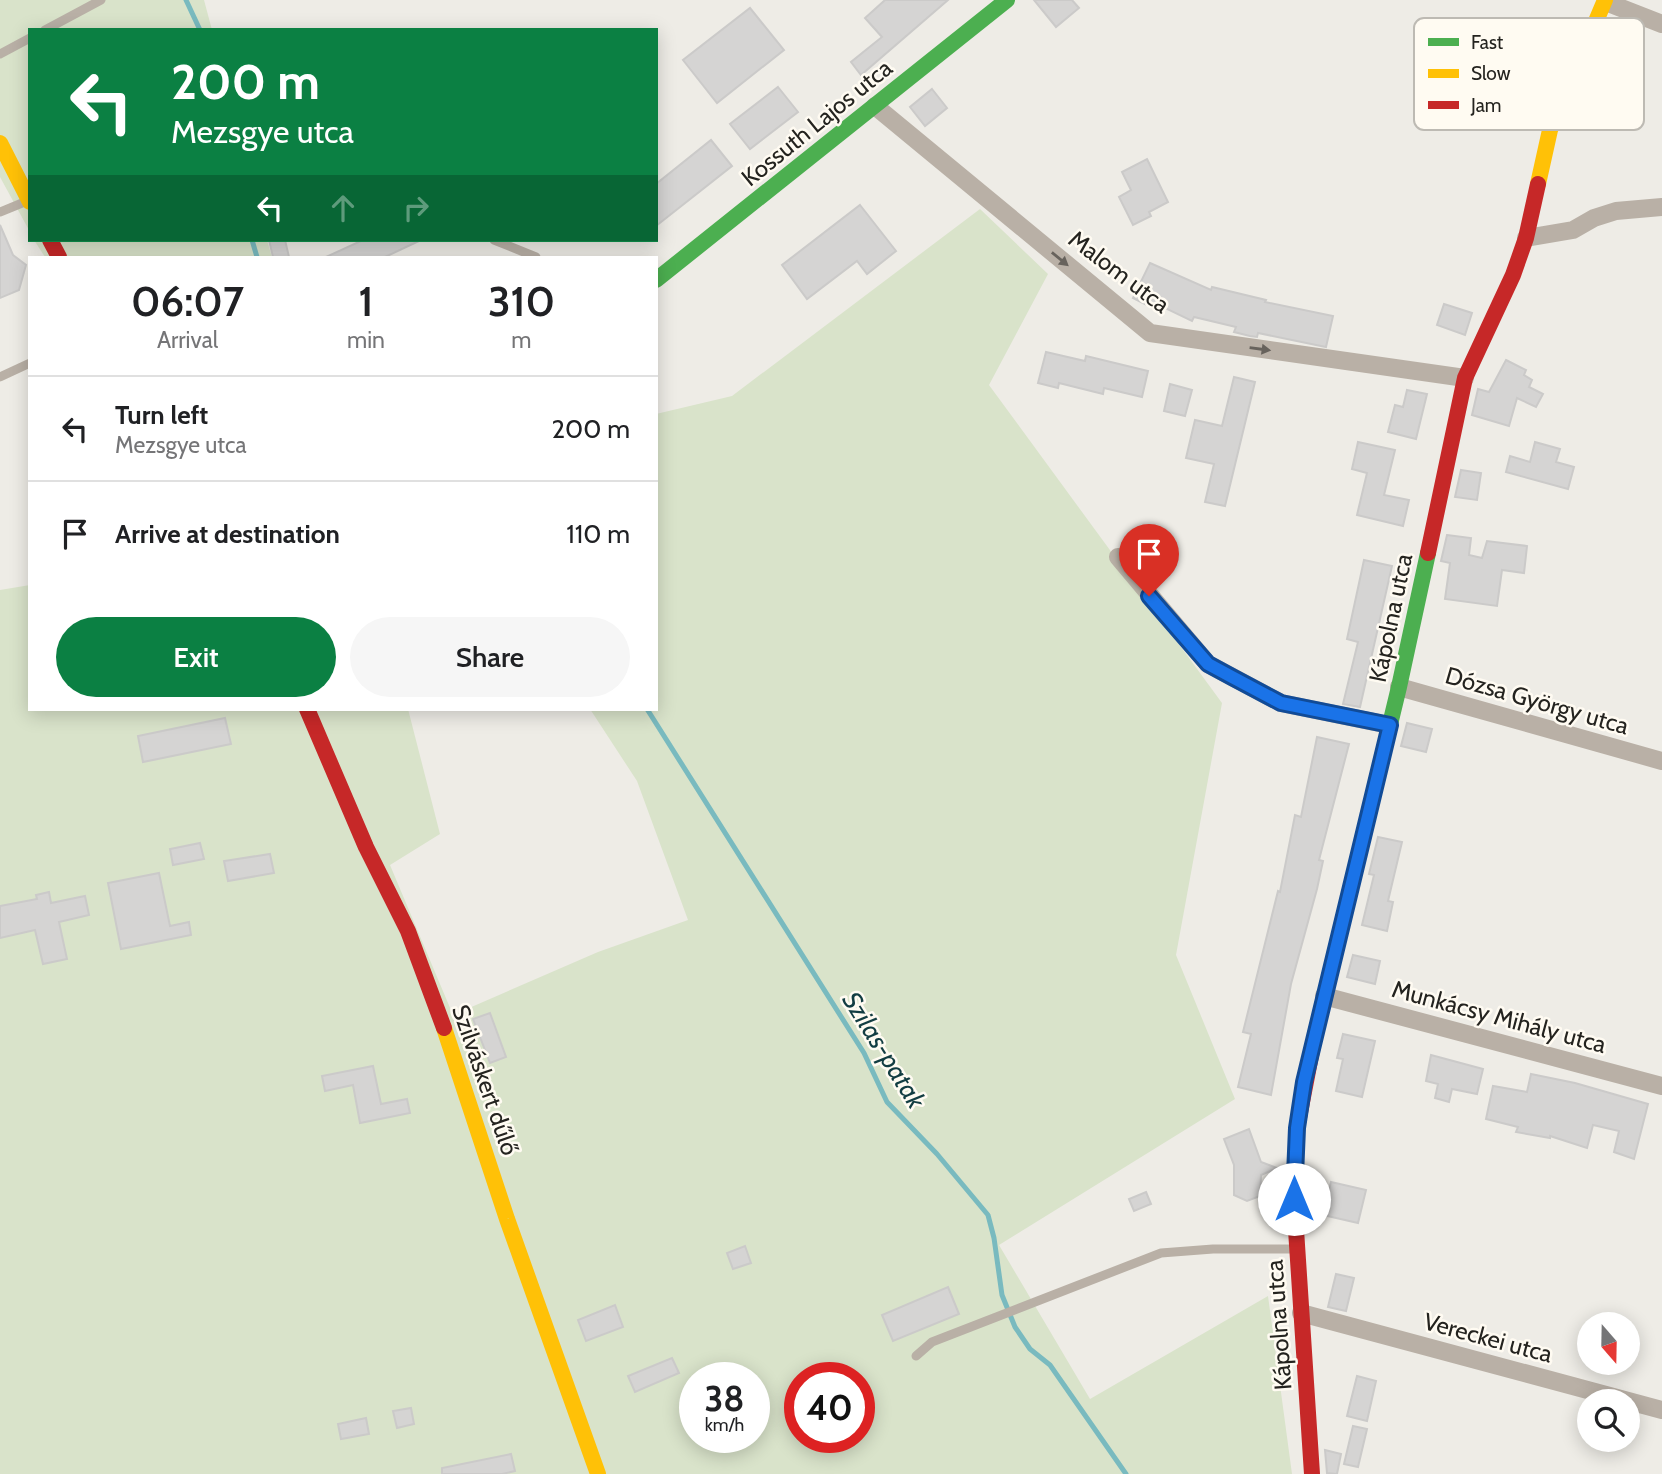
<!DOCTYPE html>
<meta charset="utf-8">
<style>
:root{--surface:#fff;--page:#f6f6f6;--text:#202124;--muted:#757577;--line:#e0e0e0;--accent:#0b8043}
body{margin:0;font-family:Cabin,sans-serif;background:var(--page);color:var(--text);height:100vh;display:flex;flex-direction:column;font-size:26px;white-space:nowrap}
*{box-sizing:border-box;margin:0}
p{font-size:23px;color:var(--muted)}
.icon{flex:none;width:38px;height:38px;fill:none;stroke:currentColor;stroke-width:2;stroke-linecap:round;stroke-linejoin:round}
.map{position:relative;flex:1;overflow:hidden}
.side{position:absolute;left:28px;top:256px;width:630px;height:455px;display:flex;flex-direction:column;background:var(--surface);border-radius:0px;box-shadow:0 4px 18px #0003}
.side>*{flex:none}
.top-card{position:absolute;left:28px;top:28px;width:630px;height:214px;border-radius:0px;box-shadow:0 4px 18px #0003;background:#0b8043;color:#fff;overflow:hidden}
.needle{width:46px;rotate:160deg}
.tools{position:absolute;left:1577px;top:1312px;display:grid;gap:14px}
.tools a{display:grid;place-items:center;width:63px;height:63px;border-radius:50%;background:var(--surface);box-shadow:0 4px 18px #0003;font-size:35px}
.speed{position:absolute;left:679px;top:1362px;display:flex;gap:14px;font-size:35px;font-weight:700;text-align:center}
.speed>*{display:grid;place-content:center;width:91px;height:91px;border-radius:50%;background:var(--surface);box-shadow:0 4px 18px #0003;line-height:1}
.speed small{font-size:18px;font-weight:400}
.speed .limit{border:10px solid #d22;background:#fff;color:#111}
.pin{position:absolute;display:grid;place-items:center;width:60px;height:60px;color:#fff;margin:-72px -30px;border-radius:50% 50% 50% 0;rotate:-45deg;box-shadow:0 0 7px #0007}
.pin .icon{rotate:45deg}
.me{position:absolute;width:77px;margin:-38px;rotate:0deg;stroke-linejoin:round;filter:drop-shadow(0 0 5px #0008)}
.turn{display:flex;align-items:center;gap:24px;height:147px;padding:0 28px;font-size:32px}
.turn .icon{width:91px;height:91px;stroke-width:2.5}
.turn b{display:block;font-size:49px;line-height:60px}
.lanes{display:flex;align-items:center;height:66px;padding:0 28px;background:#0003;justify-content:center;gap:35px;direction:ltr}
.lanes .off{opacity:.35}
.eta{display:flex;justify-content:space-evenly;align-items:center;height:119px;text-align:center}
.eta b{font-size:42px;font-weight:600;line-height:49px}
.cta{display:flex;gap:14px;margin-top:auto;padding:14px 28px}
.cta a{flex:1;height:80px;border-radius:42px;background:var(--accent);color:#fff;font-size:28px;font-weight:600;line-height:80px;text-align:center}
.cta a+a{background:var(--page);color:var(--text)}
ul{padding:0;list-style:none}
li{display:flex;align-items:center;gap:21px;height:105px;padding:0 28px;border-top:2px solid var(--line)}
li div{flex:1}
li b{display:block;font-size:26px}
li em{font-style:normal}
.map>svg:first-child{display:block}
.green{fill:#d9e3ca;fill-rule:evenodd}
.lines{fill:none;stroke-linecap:round;stroke-linejoin:round}
.stream{stroke:#79babf;stroke-width:5}
.building{fill:#d5d4d3;stroke:#cbcac9;stroke-width:2}
.lane{stroke:#b9b0a6;stroke-width:9}
.street{stroke:#b9b0a6;stroke-width:18}
.fast{stroke:#4caf50;stroke-width:16}
.slow{stroke:#ffc107;stroke-width:16}
.jam{stroke:#c62828;stroke-width:16}
.oneway{fill:#67625c}
.route-casing{stroke:#114b97;stroke-width:18}
.route{stroke:#1a73e8;stroke-width:12}
.labels{text-anchor:middle;stroke-width:5;stroke-linejoin:round;paint-order:stroke}
.street-label{font-size:24px;fill:#24231f;stroke:#fffbf2}
.water-label{font-size:26px;font-style:italic;fill:#123d42;stroke:#fffbf2}
.key{fill:#fffbf2;stroke:#bdbab3;stroke-width:2}
.key-label{font-size:19px;fill:#24231f}
</style>
<div class="map">
<svg width="1662" height="1474" viewBox="0 0 1662 1474">
<rect width="100%" height="100%" fill="#eeece6"/>
<!-- green -->
<g class="green">
<path d="M 0,0 L 204,0 L 212,30 L 30,30 L 30,232 L 0,177 Z"/>
<path d="M 980,209 L 1048,274 L 989,385 L 1222,703 L 1176,955 L 1235,1099 L 999,1245 L 1090,1399 L 1268,1296 L 1292,1474 L 0,1474 L 0,590 L 30,585 L 30,709 L 408,709 L 440,834 L 390,865 L 453,1015 L 598,952 L 688,920 L 637,781 L 590,709 L 656,709 L 656,414 L 732,396 ZM 695,1377 L 754,1377 L 754,1437 L 695,1437 ZM 800,1377 L 859,1377 L 859,1437 L 800,1437 Z"/>
<path d="M 34,240 L 267,240 L 272,257 L 45,257 Z"/>
</g>
<g class="lines">
<!-- stream -->
<g class="stream">
<path d="M 186,0 L 200,30"/>
<path d="M 252,240 L 257,257"/>
<path d="M 647,709 L 864,1053 L 887,1102 L 937,1154 L 988,1215 L 994,1238 L 1002,1295 L 1015,1327 L 1030,1349 L 1050,1365 L 1126,1474"/>
</g>
</g>
<!-- building -->
<g class="building">
<path d="M 885,0 L 948,0 L 861,75 L 851,62 L 882,37 L 865,18 Z"/>
<path d="M 1034,0 L 1072,0 L 1079,8 L 1056,27 Z"/>
<path d="M 750,8 L 784,50 L 717,103 L 683,60 Z"/>
<path d="M 778,87 L 798,112 L 750,149 L 730,124 Z"/>
<path d="M 932,89 L 947,108 L 925,126 L 910,107 Z"/>
<path d="M 711,140 L 732,166 L 656,226 L 656,184 Z"/>
<path d="M 1147,159 L 1168,202 L 1149,212 L 1151,216 L 1133,225 L 1119,197 L 1131,190 L 1122,172 Z"/>
<path d="M 860,205 L 896,251 L 867,274 L 857,261 L 807,299 L 782,265 Z"/>
<path d="M 0,225 L 13,255 L 26,265 L 19,290 L 0,298 Z"/>
<path d="M 269,240 L 285,240 L 289,257 L 273,257 Z"/>
<path d="M 363,240 L 421,240 L 385,257 L 326,257 Z"/>
<path d="M 1150,263 L 1211,290 L 1212,287 L 1266,300 L 1265,302 L 1333,316 L 1326,347 L 1258,333 L 1257,337 L 1250,336 L 1234,332 L 1236,327 L 1194,317 L 1192,321 L 1157,304 L 1155,309 L 1133,298 Z"/>
<path d="M 1444,304 L 1472,313 L 1465,335 L 1437,325 Z"/>
<path d="M 1046,352 L 1085,361 L 1086,356 L 1148,371 L 1142,397 L 1104,388 L 1103,394 L 1059,383 L 1058,388 L 1038,383 Z"/>
<path d="M 1506,360 L 1526,370 L 1524,375 L 1532,380 L 1529,387 L 1543,394 L 1536,407 L 1517,398 L 1509,426 L 1472,415 L 1478,389 L 1489,392 Z"/>
<path d="M 1234,377 L 1255,382 L 1225,506 L 1205,502 L 1214,464 L 1186,458 L 1195,420 L 1222,426 Z"/>
<path d="M 1170,384 L 1192,390 L 1185,416 L 1164,411 Z"/>
<path d="M 1407,390 L 1427,394 L 1416,439 L 1388,432 L 1395,405 L 1403,407 Z"/>
<path d="M 1358,442 L 1395,450 L 1384,495 L 1409,500 L 1403,526 L 1357,515 L 1367,473 L 1352,469 Z"/>
<path d="M 1535,442 L 1560,449 L 1556,462 L 1574,467 L 1568,489 L 1506,472 L 1510,456 L 1530,462 Z"/>
<path d="M 1461,470 L 1481,473 L 1477,500 L 1455,497 Z"/>
<path d="M 1447,535 L 1471,538 L 1469,555 L 1482,558 L 1487,541 L 1527,546 L 1524,573 L 1502,570 L 1497,606 L 1445,599 L 1450,563 L 1441,561 Z"/>
<path d="M 1364,560 L 1392,566 L 1360,707 L 1343,704 L 1358,642 L 1347,639 Z"/>
<path d="M 225,718 L 231,744 L 143,762 L 138,736 Z"/>
<path d="M 1407,723 L 1432,729 L 1426,752 L 1401,746 Z"/>
<path d="M 1317,737 L 1349,744 L 1319,860 L 1323,861 L 1317,889 L 1291,984 L 1271,1095 L 1238,1087 L 1251,1034 L 1243,1032 L 1278,891 L 1280,892 L 1295,815 L 1301,817 Z"/>
<path d="M 1378,837 L 1402,842 L 1388,901 L 1393,902 L 1387,931 L 1362,925 L 1374,875 L 1369,874 Z"/>
<path d="M 200,843 L 204,859 L 173,865 L 170,849 Z"/>
<path d="M 270,854 L 274,873 L 228,881 L 224,861 Z"/>
<path d="M 159,873 L 170,926 L 189,922 L 191,935 L 121,949 L 108,883 Z"/>
<path d="M 49,892 L 51,903 L 85,896 L 89,915 L 59,922 L 67,959 L 43,964 L 35,930 L 0,938 L 0,906 L 37,899 L 36,895 Z"/>
<path d="M 1353,955 L 1380,961 L 1375,984 L 1347,977 Z"/>
<path d="M 490,1013 L 506,1057 L 490,1063 L 473,1019 Z"/>
<path d="M 1343,1034 L 1375,1041 L 1362,1097 L 1336,1091 L 1343,1059 L 1337,1058 Z"/>
<path d="M 1431,1055 L 1483,1069 L 1477,1094 L 1452,1089 L 1449,1102 L 1435,1098 L 1438,1084 L 1426,1081 Z"/>
<path d="M 373,1066 L 381,1104 L 407,1099 L 410,1113 L 360,1123 L 353,1085 L 325,1091 L 322,1076 Z"/>
<path d="M 1531,1074 L 1575,1083 L 1648,1104 L 1634,1159 L 1614,1152 L 1619,1131 L 1593,1125 L 1587,1148 L 1550,1136 L 1550,1138 L 1516,1132 L 1518,1127 L 1486,1119 L 1493,1086 L 1527,1092 Z"/>
<path d="M 1249,1129 L 1261,1162 L 1277,1168 L 1261,1175 L 1260,1196 L 1247,1201 L 1234,1195 L 1234,1165 L 1224,1139 Z"/>
<path d="M 1331,1182 L 1366,1190 L 1358,1223 L 1323,1215 Z"/>
<path d="M 1146,1192 L 1151,1204 L 1134,1211 L 1129,1199 Z"/>
<path d="M 745,1246 L 751,1263 L 733,1269 L 727,1253 Z"/>
<path d="M 1336,1274 L 1354,1278 L 1346,1311 L 1328,1307 Z"/>
<path d="M 948,1287 L 959,1314 L 893,1341 L 882,1315 Z"/>
<path d="M 615,1305 L 623,1327 L 586,1341 L 578,1320 Z"/>
<path d="M 672,1358 L 679,1373 L 635,1392 L 628,1376 Z"/>
<path d="M 1357,1376 L 1376,1381 L 1367,1421 L 1347,1416 Z"/>
<path d="M 411,1408 L 414,1424 L 397,1428 L 393,1411 Z"/>
<path d="M 366,1418 L 369,1434 L 341,1439 L 338,1424 Z"/>
<path d="M 1353,1426 L 1367,1429 L 1358,1467 L 1344,1464 Z"/>
<path d="M 1325,1450 L 1341,1454 L 1337,1474 L 1327,1473 Z"/>
<path d="M 511,1454 L 515,1471 L 502,1474 L 442,1474 L 442,1468 Z"/>
</g>
<g class="lines">
<!-- lane -->
<g class="lane">
<path d="M 45,30 L 101,0"/>
<path d="M 0,54 L 30,38"/>
<path d="M 0,212 L 27,201"/>
<path d="M 494,240 L 536,257"/>
<path d="M 0,377 L 30,363"/>
<path d="M 916,1356 L 932,1342 L 1161,1253 L 1213,1249 L 1294,1249"/>
</g>
<!-- street -->
<g class="street">
<path d="M 1606,2 L 1662,24"/>
<path d="M 875,106 L 1150,333 L 1465,378"/>
<path d="M 1526,238 L 1573,230 L 1594,218 L 1616,211 L 1662,207"/>
<path d="M 1118,557 L 1208,664 L 1281,703 L 1389,725"/>
<path d="M 1399,687 L 1662,761"/>
<path d="M 1324,996 L 1662,1086"/>
<path d="M 1301,1313 L 1662,1410"/>
</g>
<!-- fast -->
<g class="fast">
<path d="M 656,280 L 1007,0"/>
<path d="M 1315,1035 L 1399,687 L 1428,553"/>
</g>
<!-- slow -->
<g class="slow">
<path d="M 0,143 L 30,202"/>
<path d="M 1538,184 L 1550,130 L 1605,0"/>
<path d="M 444,1028 L 507,1219 L 598,1474"/>
</g>
<!-- jam -->
<g class="jam">
<path d="M 50,240 L 59,257"/>
<path d="M 1428,553 L 1465,378 L 1513,275 L 1526,238 L 1538,184"/>
<path d="M 307,709 L 366,847 L 408,931 L 444,1028"/>
<path d="M 1312,1474 L 1294,1199 L 1297,1128 L 1315,1035"/>
</g>
</g>
<!-- one-way arrows -->
<defs><path id="oneway-solid" d="M-6-.8H1V-3.2L6.5 0L1 3.2V.8H-6Z" transform="scale(1.75)"/></defs>
<g class="oneway">
<use href="#oneway-solid" transform="translate(1060 259) rotate(39)"/>
<use href="#oneway-solid" transform="translate(1260 349) rotate(8)"/>
</g>
<g class="lines">
<!-- route casing -->
<g class="route-casing">
<path id="route" d="M 1149,596 L 1208,664 L 1232,677 L 1281,703 L 1390,725 L 1304,1082 L 1297,1128 L 1294,1199"/>
</g>
<!-- route -->
<use href="#route" class="route"/>
</g>
<g class="labels">
<!-- street labels -->
<g class="street-label">
<text transform="translate(817 123) rotate(-39)" y="8">Kossuth Lajos utca</text>
<text transform="translate(1119 272) rotate(37)" y="8">Malom utca</text>
<text transform="translate(1391 618) rotate(-78)" y="8">Kápolna utca</text>
<text transform="translate(1537 701) rotate(16)" y="8">Dózsa György utca</text>
<text transform="translate(1499 1017) rotate(15)" y="8">Munkácsy Mihály utca</text>
<text transform="translate(485 1080) rotate(71)" y="8">Szilváskert dűlő</text>
<text transform="translate(1279 1325) rotate(-94)" y="8">Kápolna utca</text>
<text transform="translate(1488 1338) rotate(15)" y="8">Vereckei utca</text>
</g>
<!-- water labels -->
<g class="water-label">
<text transform="translate(884 1050) rotate(58)" y="9">Szilas-patak</text>
</g>
</g>
<!-- legend -->
<rect x="1414" y="18" width="230" height="112" rx="10" class="key"/>
<rect x="1428" y="38" width="31" height="8" fill="#4caf50"/>
<rect x="1428" y="69" width="31" height="9" fill="#ffc107"/>
<rect x="1428" y="101" width="31" height="8" fill="#c62828"/>
<g class="key-label">
<text x="1471" y="49">Fast</text>
<text x="1471" y="80">Slow</text>
<text x="1471" y="112">Jam</text>
</g>
</svg>
<div class="tools">
<a><svg class="needle" viewBox="-14 -14 28 28"><path d="M0-13l5 13h-10z" fill="#e53935"/><path d="M0 13l5-13h-10z" fill="#757577"/></svg></a>
<a><svg class="icon" aria-label="search" viewBox="0 0 24 24"><circle cx="10" cy="10" r="6"/><path d="M15 15l6 6"/></svg></a>
</div>
<div class="speed"><div>38<small>km/h</small></div><div class="limit">40</div></div>
<div class="pin" style="left:1149px;top:596px;background:#d93025"><svg class="icon" aria-label="arrive" viewBox="0 0 24 24"><path d="M6 21V4h12l-3 4 3 4H6"/></svg></div>
<svg class="me" style="left:1294px;top:1199px" viewBox="-20 -20 40 40"><circle r="19" fill="#fff"/><path d="M0-13L10 11 0 6-10 11z" fill="#1a73e8"/></svg>
<div class="top-card">
<div class="turn"><svg class="icon" aria-label="left" viewBox="0 0 24 24"><path d="M17 20v-9H6M10 6l-5 5 5 5"/></svg><div><b>200 m</b>Mezsgye utca</div></div>
<div class="lanes"><svg class="icon" aria-label="left" viewBox="0 0 24 24"><path d="M17 20v-9H6M10 6l-5 5 5 5"/></svg><svg class="icon off" aria-label="ahead" viewBox="0 0 24 24"><path d="M12 20V5M6 11l6-6 6 6"/></svg><svg class="icon off" aria-label="right" viewBox="0 0 24 24"><path d="M7 20v-9h11M14 6l5 5-5 5"/></svg></div>
</div>
<section class="side">
<div class="eta">
<div><b>06:07</b><p>Arrival</p></div>
<div><b>1</b><p>min</p></div>
<div><b>310</b><p>m</p></div>
</div>
<ul>
<li><svg class="icon" aria-label="left" viewBox="0 0 24 24"><path d="M17 20v-9H6M10 6l-5 5 5 5"/></svg><div><b>Turn left</b><p>Mezsgye utca</p></div><em>200 m</em></li>
<li><svg class="icon" aria-label="arrive" viewBox="0 0 24 24"><path d="M6 21V4h12l-3 4 3 4H6"/></svg><div><b>Arrive at destination</b></div><em>110 m</em></li>
</ul>
<div class="cta"><a>Exit</a><a>Share</a></div>
</section>
</div>
